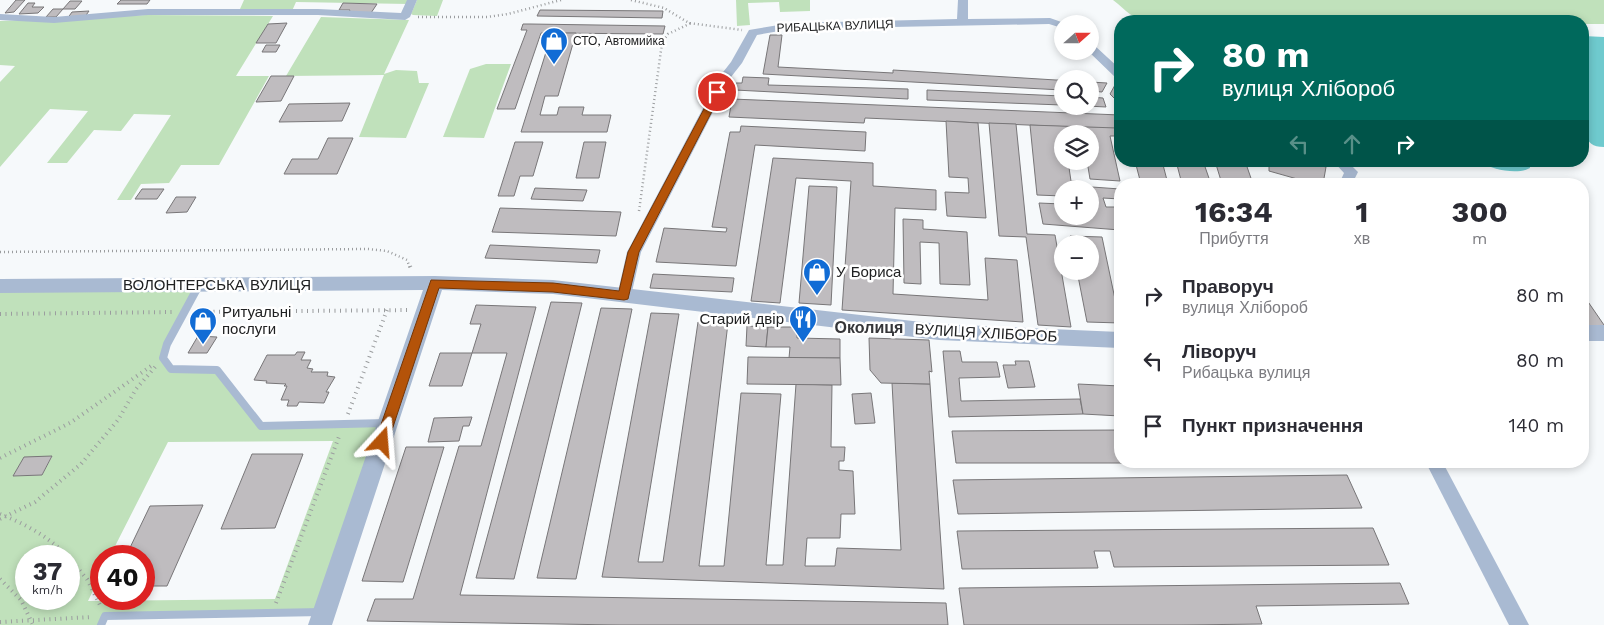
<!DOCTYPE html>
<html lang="uk">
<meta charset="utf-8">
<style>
:root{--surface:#fff;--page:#f2f2f3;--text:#2b2b33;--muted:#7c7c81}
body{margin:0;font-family:"Work Sans",sans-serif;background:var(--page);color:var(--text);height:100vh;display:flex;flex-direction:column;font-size:19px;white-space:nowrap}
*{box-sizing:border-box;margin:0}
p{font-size:16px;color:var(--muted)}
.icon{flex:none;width:28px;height:28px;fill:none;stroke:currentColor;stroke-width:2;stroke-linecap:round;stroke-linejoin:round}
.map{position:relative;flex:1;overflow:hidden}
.drawer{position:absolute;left:1114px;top:178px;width:475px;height:290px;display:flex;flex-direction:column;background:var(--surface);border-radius:20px;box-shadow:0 2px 8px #0003}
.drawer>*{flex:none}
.banner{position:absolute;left:1114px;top:15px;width:475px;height:152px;border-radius:20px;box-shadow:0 2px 8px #0003;background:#00695c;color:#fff;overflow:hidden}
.needle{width:32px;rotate:69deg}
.fabs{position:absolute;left:1054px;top:15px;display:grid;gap:10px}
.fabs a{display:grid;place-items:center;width:45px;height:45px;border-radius:50%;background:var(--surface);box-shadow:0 2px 8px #0003;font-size:25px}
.speed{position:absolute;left:15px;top:545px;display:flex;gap:10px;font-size:25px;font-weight:700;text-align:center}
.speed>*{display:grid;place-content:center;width:65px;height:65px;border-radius:50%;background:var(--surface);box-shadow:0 2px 8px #0003;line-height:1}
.speed small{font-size:12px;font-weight:400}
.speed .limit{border:8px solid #d22;background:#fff;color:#111}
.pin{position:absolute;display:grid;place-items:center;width:42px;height:42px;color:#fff;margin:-21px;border:2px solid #fff;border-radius:50%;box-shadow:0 1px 5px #0007}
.me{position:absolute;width:55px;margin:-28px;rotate:19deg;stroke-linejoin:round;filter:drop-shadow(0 0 4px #0008)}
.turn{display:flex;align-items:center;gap:18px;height:105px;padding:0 25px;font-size:22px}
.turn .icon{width:65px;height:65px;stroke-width:2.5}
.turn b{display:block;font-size:35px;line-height:42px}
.lanes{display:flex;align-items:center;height:48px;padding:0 25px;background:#0003;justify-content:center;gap:25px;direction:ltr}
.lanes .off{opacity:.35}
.eta{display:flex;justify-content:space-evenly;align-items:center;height:85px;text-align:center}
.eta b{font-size:30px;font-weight:700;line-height:35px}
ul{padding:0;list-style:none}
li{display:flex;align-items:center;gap:15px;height:65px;padding:0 25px}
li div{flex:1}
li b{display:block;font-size:19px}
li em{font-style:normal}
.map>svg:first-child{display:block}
.green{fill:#c0e1bb;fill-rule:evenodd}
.water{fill:#6fcace}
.building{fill:#bfbcbf;stroke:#787678}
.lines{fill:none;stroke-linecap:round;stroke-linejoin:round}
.path-far1{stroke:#9b9d9f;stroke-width:2.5;stroke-dasharray:1 3;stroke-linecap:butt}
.path{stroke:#9b9d9f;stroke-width:4;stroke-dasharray:1 4.5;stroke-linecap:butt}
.service{stroke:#a9bad2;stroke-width:8}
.minor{fill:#a9bad2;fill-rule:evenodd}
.tertiary{fill:#a9bad2;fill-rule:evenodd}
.route{fill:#b45309;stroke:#753606}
.labels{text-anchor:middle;stroke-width:5;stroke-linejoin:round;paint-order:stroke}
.far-street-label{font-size:12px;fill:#202122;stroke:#fff}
.far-poi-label{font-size:12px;fill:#202122;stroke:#fff;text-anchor:start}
.poi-label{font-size:15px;fill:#202122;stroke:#fff;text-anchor:start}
.street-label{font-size:15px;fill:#202122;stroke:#fff}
.neighbourhood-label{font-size:16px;font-weight:bold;fill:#353639;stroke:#fff}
</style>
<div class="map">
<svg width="1604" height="625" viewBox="0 0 1604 625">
<rect width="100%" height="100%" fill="#f6f9fb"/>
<!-- green -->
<g class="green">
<path d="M 244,0 L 409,0 L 408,4 L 296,2 L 292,11 L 244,11 L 240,9 Z"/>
<path d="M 417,0 L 443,0 L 437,16 L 413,15 L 411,14 Z"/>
<path d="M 736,0 L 810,0 L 810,11 L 780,12 L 779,2 L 748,3 L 750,25 L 737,26 Z"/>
<path d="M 1113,0 L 1604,0 L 1604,24 L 1583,24 L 1582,21 L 1264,21 L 1248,15 L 1161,16 C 1138,27 1131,14 1113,0 Z"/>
<path d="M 147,15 L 273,16 L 236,76 L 269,76 L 219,165 L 181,165 L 169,183 L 141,184 L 131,200 L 117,200 L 171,115 L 134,114 L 121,131 L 94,130 L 67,163 L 47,163 L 88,111 L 50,109 L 0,167 L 0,82 L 15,66 L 0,65 L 0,21 Z"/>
<path d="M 321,17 L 409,20 L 384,74 L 396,70 L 417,71 L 419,83 L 429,83 L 406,138 L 359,137 L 384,75 L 286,76 Z"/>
<path d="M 486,64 L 511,64 L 484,138 L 443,137 L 470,69 Z"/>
<path d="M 199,285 L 163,358 L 171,369 L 217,370 L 261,426 L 388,423 L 324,612 L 105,616 L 101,625 L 0,625 L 0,286 ZM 333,441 L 275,599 L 88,601 L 101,574 L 101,556 L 110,556 L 168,442 ZM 24,457 L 52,457 L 42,475 L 13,476 ZM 26,556 L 69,556 L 69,599 L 26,599 Z"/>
</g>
<!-- water -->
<g class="water">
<path d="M 1227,16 L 1240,21 L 1167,21 L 1166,19 L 1170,17 Z"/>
<path d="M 1583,36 L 1604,37 L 1604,147 C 1592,147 1589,143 1583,133 Z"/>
<path d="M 1480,161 L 1529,161 L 1530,168 C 1518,175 1491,170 1480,161 Z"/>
</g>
<!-- building -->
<g class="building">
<path d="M 16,0 L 25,0 L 14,12 L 5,13 Z"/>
<path d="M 121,0 L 150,0 L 147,4 L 117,4 Z"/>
<path d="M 70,1 L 82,1 L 75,9 L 63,9 Z"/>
<path d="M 28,3 L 35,3 L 32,7 L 44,7 L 38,13 L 19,14 Z"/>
<path d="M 343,3 L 377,4 L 371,13 L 349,12 L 350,10 L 339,10 Z"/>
<path d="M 53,9 L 63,9 L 56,17 L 46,17 Z"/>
<path d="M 540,10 L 663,11 L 662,18 L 537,16 Z"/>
<path d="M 89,11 L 84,18 L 67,19 L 72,12 Z"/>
<path d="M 287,23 L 276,43 L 256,43 L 268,24 Z"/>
<path d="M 523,24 L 530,24 L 665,26 L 663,34 L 541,33 L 515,109 L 497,109 L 527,30 L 521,30 Z"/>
<path d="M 552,33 L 576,33 L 558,96 L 545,96 L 540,115 L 557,115 L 559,107 L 584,107 L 582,115 L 611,115 L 607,132 L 521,132 Z"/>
<path d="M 770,35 L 782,35 L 778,67 L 893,73 L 893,70 L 1056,80 L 1062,80 L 1062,90 L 763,74 Z"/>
<path d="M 266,45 L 280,45 L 276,52 L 262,52 Z"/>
<path d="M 271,76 L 294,76 L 281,101 L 256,102 Z"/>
<path d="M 743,77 L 769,78 L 768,85 L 908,89 L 908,99 L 735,90 L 736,83 L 742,83 Z"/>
<path d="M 1090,82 L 1107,83 L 1102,92 L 1090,91 Z"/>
<path d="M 1115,85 L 1120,86 L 1120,104 L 1110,94 Z"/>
<path d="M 927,90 L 1062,96 L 1062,105 L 927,100 Z"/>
<path d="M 1090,97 L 1103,98 L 1106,107 L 1087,106 L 1090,106 Z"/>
<path d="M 732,99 L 1120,115 L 1120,129 L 865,118 L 864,123 L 729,117 Z"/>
<path d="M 350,103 L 342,121 L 279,122 L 289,104 Z"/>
<path d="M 946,121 L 978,123 L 986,218 L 947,216 L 945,192 L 969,193 L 968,178 L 949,177 Z"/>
<path d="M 989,123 L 1016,124 L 1027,234 L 1055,235 L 1071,327 L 1038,325 L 1026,237 L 999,236 Z"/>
<path d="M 1030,125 L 1117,128 L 1119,136 L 1110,136 L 1120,181 L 1090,179 L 1087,161 L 1090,161 L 1090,134 L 1062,134 L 1062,161 L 1068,161 L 1071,181 L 1076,181 L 1078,186 L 1120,189 L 1120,199 L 1103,198 L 1106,207 L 1120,207 L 1120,230 L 1043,224 L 1039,203 L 1062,204 L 1062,216 L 1090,216 L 1090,189 L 1062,189 L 1062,196 L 1037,195 Z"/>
<path d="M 741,126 L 866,132 L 865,151 L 755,145 L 736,266 L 656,262 L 664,228 L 726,232 L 727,228 L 712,227 L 730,132 L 740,132 Z"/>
<path d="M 328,138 L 353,138 L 337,174 L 284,174 L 292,159 L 318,159 Z"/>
<path d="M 515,142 L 543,142 L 533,176 L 520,176 L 514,196 L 498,196 Z"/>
<path d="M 584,142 L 606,142 L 599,178 L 576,178 Z"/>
<path d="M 773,158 L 873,163 L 873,186 L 936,190 L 936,210 L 895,208 L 893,294 L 988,300 L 985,258 L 1017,260 L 1023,322 L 842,310 L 851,181 L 796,178 L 780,303 L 751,301 Z"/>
<path d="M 1135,161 L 1162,161 L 1168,184 L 1141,184 Z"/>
<path d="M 1176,161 L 1203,161 L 1211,184 L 1182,184 Z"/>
<path d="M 1215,161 L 1245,161 L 1253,184 L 1222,184 Z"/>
<path d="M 1266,161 L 1304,161 L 1326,167 L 1323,184 L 1315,184 L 1269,171 L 1269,162 Z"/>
<path d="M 809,186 L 837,187 L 831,305 L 799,303 Z"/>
<path d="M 535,188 L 587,190 L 583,201 L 531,199 Z"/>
<path d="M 142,189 L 164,189 L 157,199 L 135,199 Z"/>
<path d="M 176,197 L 196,197 L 187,212 L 166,213 Z"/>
<path d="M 500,208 L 621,212 L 616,236 L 492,232 Z"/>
<path d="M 903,219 L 923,220 L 923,229 L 967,232 L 970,285 L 940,284 L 939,243 L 920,242 L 921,284 L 904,283 Z"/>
<path d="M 1070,236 L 1102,237 L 1120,323 L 1087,322 L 1077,271 L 1090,271 L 1090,244 L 1072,244 Z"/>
<path d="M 490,245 L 600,250 L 597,263 L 485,258 Z"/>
<path d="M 653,274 L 734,278 L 732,292 L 650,288 Z"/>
<path d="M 1582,293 L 1604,325 L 1604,326 L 1588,326 L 1582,317 Z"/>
<path d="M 551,302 L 582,303 L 514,579 L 476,578 Z"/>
<path d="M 476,305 L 536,307 L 460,595 L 946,603 L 948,625 L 619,625 L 367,621 L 375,599 L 413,599 L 459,446 L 481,446 L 507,353 L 472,353 L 481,324 L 470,324 Z"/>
<path d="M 601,308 L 632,309 L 576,579 L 537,578 Z"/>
<path d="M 651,313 L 679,314 L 638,562 L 663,562 L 698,322 L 728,323 L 699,566 L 724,566 L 741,393 L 781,394 L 766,565 L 783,565 L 796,384 L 832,385 L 831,447 L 845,447 L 844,461 L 839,461 L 839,470 L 853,471 L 855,514 L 841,514 L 840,538 L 807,538 L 805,566 L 835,566 L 837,548 L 901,550 L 892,383 L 930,384 L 944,589 L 602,577 Z"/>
<path d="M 747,326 L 768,327 L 766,347 L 746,346 Z"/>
<path d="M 768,327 L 797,327 L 797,338 L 840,339 L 840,358 L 789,358 L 790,347 L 766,347 Z"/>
<path d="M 198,336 L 217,337 L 207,353 L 188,353 Z"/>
<path d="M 869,338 L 929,340 L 932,372 L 929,371 L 930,384 L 881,383 L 870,370 Z"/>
<path d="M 943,351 L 960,351 L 962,362 L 997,362 L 1000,377 L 959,378 L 961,401 L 1080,399 L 1083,414 L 949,417 Z"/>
<path d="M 297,352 L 305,352 L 301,360 L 311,360 L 307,368 L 313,369 L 311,372 L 328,372 L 327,376 L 335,377 L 326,392 L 329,392 L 324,403 L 299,402 L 297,406 L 287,406 L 289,400 L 281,400 L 287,386 L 284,386 L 286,384 L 266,383 L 267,381 L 254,380 L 267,355 L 295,355 Z"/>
<path d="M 440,353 L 472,353 L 462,386 L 429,386 Z"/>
<path d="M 748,357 L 840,358 L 841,385 L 747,384 Z"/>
<path d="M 1015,361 L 1029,361 L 1035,387 L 1008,388 L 1003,365 L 1016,365 Z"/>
<path d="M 1078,384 L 1120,386 L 1120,416 L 1083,414 Z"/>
<path d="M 871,393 L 875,423 L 855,424 L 852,394 Z"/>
<path d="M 472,417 L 469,426 L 463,426 L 459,441 L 428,442 L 434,418 Z"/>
<path d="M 1120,430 L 1120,461 L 1181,461 L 1182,463 L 956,463 L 952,431 Z"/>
<path d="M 406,447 L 444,447 L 403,582 L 362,581 Z"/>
<path d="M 252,454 L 303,454 L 275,528 L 221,529 Z"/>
<path d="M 52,456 L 42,475 L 13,476 L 24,457 Z"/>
<path d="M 1347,475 L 1362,508 L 958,514 L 953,480 Z"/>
<path d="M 203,505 L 167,586 L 144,586 L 144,556 L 126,556 L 150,506 Z"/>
<path d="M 1373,528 L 1389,565 L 1114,567 L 1110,551 L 1094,551 L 1098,568 L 962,569 L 957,531 Z"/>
<path d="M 1400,583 L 1409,604 L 1256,606 L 1262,624 L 1182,625 L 964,625 L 959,588 Z"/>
</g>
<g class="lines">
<!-- path-far1 -->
<g class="path-far1">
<path d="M 631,0 L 664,8 L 689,23 L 742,30"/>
<path d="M 418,17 L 487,17 L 508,14 L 561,0"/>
<path d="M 639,211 L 662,43 L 668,34 L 691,23"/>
<path d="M 0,252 L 368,249 L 387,251 L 407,260 L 410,268"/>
</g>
<!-- path -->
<g class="path">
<path d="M 410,266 L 411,270"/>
<path d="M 197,312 L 410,310"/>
<path d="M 0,314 L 173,312"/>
<path d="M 348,414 L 387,310"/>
<path d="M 0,458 L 70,423 L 154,364"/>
<path d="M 0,514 C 25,524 48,536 67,556"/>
<path d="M 0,519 L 35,502 L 81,464 L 118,420 L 136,389 L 156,366"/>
<path d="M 69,558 L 87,579 L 101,607"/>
<path d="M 0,579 L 21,600 L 33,625"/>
<path d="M 276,603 L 340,434"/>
<path d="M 0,622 L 92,617"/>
</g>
<!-- service -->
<g class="service">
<path d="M 199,285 L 167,344 L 163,358 L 171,369 L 217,370 L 261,426 L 386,423"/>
<path d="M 101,625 L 105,616 L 322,612"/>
</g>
<!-- minor -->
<g class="minor">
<path d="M 407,0 L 417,0 L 410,17 L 405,20 L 318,15 L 148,15 L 54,23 L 0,20 L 0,14 L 54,17 L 148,9 L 318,9 L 401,13 Z"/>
<path d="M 958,0 L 968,0 L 968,19 L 1050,18 L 1067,24 L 1062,24 L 1062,28 L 1049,24 L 791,29 L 757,35 L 742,63 L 731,77 L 641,252 L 631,296 L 629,300 L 624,302 L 619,300 L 617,296 L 627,252 L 720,76 L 731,62 L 749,30 L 791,23 L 957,19 Z"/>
<path d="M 1090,44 L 1094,45 L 1120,69 L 1120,79 L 1116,78 L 1088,51 L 1090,51 Z"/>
<path d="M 1333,161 L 1347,161 L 1358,172 L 1352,184 L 1339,184 L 1344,173 Z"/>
<path d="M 1425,461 L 1442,461 L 1529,625 L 1509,625 Z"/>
</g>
<!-- tertiary -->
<g class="tertiary">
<path d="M 435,276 L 553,280 L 939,324 L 1120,332 L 1120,348 L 939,340 L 553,294 L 442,290 L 332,625 L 308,625 L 423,290 L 0,293 L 0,279 Z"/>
<rect x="1582" y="325" width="22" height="16"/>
</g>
</g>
<!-- route -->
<path class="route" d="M 717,89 L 722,92 L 639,252 L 628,299 L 624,300 L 553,292 L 439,288 L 388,442 L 386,446 L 382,447 L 377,446 L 375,442 L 431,280 L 553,283 L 619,291 L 628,252 L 713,92 Z"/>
<!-- icons -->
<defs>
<g id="shop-pin" transform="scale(1.4375)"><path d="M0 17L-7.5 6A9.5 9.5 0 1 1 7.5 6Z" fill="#116cd5" stroke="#fff"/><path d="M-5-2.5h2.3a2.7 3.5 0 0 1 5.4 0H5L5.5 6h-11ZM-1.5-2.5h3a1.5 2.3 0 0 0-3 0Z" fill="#fff"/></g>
<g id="restaurant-pin" transform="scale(1.4375)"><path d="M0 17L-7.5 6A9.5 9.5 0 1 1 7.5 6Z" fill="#116cd5" stroke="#fff"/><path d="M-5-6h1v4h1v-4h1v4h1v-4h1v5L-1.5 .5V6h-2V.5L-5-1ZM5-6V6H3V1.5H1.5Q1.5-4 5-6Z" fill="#fff"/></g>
</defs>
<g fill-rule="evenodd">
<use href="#shop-pin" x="554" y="41"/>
<use href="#shop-pin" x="817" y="272"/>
<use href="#restaurant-pin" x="803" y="319"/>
<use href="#shop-pin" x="203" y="321"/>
</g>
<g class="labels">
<!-- far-street labels -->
<g class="far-street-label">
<text transform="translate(835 26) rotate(-2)" y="4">РИБАЦЬКА ВУЛИЦЯ</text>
</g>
<!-- far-poi labels -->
<g class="far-poi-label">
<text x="573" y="45">СТО, Автомийка</text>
</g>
<!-- poi labels -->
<g class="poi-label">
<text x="836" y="277">У Бориса</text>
<text x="222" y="317">Ритуальні<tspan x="222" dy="17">послуги</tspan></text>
<text x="784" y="324" text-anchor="end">Старий двір</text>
</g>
<!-- street labels -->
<g class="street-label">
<text x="217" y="290">ВОЛОНТЕРСЬКА ВУЛИЦЯ</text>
<text transform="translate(986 333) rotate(3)" y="5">ВУЛИЦЯ ХЛІБОРОБ</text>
</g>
<!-- neighbourhood labels -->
<g class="neighbourhood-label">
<text x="869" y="333">Околиця</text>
</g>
</g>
</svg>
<div class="fabs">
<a><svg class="needle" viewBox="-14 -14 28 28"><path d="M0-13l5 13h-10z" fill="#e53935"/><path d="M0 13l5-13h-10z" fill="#7c7c81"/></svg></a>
<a><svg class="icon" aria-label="search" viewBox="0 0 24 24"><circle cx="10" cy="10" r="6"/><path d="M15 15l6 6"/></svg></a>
<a><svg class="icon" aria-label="layers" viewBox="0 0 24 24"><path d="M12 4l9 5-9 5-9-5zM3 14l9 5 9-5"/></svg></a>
<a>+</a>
<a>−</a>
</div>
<div class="speed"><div>37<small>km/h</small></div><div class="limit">40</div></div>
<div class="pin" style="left:717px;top:92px;background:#d93025"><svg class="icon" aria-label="arrive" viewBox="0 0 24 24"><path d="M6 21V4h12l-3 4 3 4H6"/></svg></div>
<svg class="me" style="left:382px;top:442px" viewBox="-20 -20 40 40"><path d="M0-17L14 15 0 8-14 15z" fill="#b45309" stroke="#fff" stroke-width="4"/></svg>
<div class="banner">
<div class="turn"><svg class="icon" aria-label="right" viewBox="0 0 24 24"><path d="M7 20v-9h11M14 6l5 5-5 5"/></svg><div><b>80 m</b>вулиця Хлібороб</div></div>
<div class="lanes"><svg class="icon off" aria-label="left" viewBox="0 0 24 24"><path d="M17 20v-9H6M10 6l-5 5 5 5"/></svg><svg class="icon off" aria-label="ahead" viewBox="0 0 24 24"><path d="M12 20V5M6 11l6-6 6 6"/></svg><svg class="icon" aria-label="right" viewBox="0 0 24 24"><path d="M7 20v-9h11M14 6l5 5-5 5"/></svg></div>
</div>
<section class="drawer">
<div class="eta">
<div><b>16:34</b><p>Прибуття</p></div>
<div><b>1</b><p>хв</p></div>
<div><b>300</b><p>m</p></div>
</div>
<ul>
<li><svg class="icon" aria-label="right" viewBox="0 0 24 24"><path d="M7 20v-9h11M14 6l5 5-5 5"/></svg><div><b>Праворуч</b><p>вулиця Хлібороб</p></div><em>80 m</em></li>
<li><svg class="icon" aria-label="left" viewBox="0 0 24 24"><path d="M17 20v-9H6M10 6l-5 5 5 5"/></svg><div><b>Ліворуч</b><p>Рибацька вулиця</p></div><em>80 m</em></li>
<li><svg class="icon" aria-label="arrive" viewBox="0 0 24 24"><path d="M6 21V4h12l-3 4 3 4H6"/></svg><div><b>Пункт призначення</b></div><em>140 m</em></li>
</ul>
</section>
</div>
